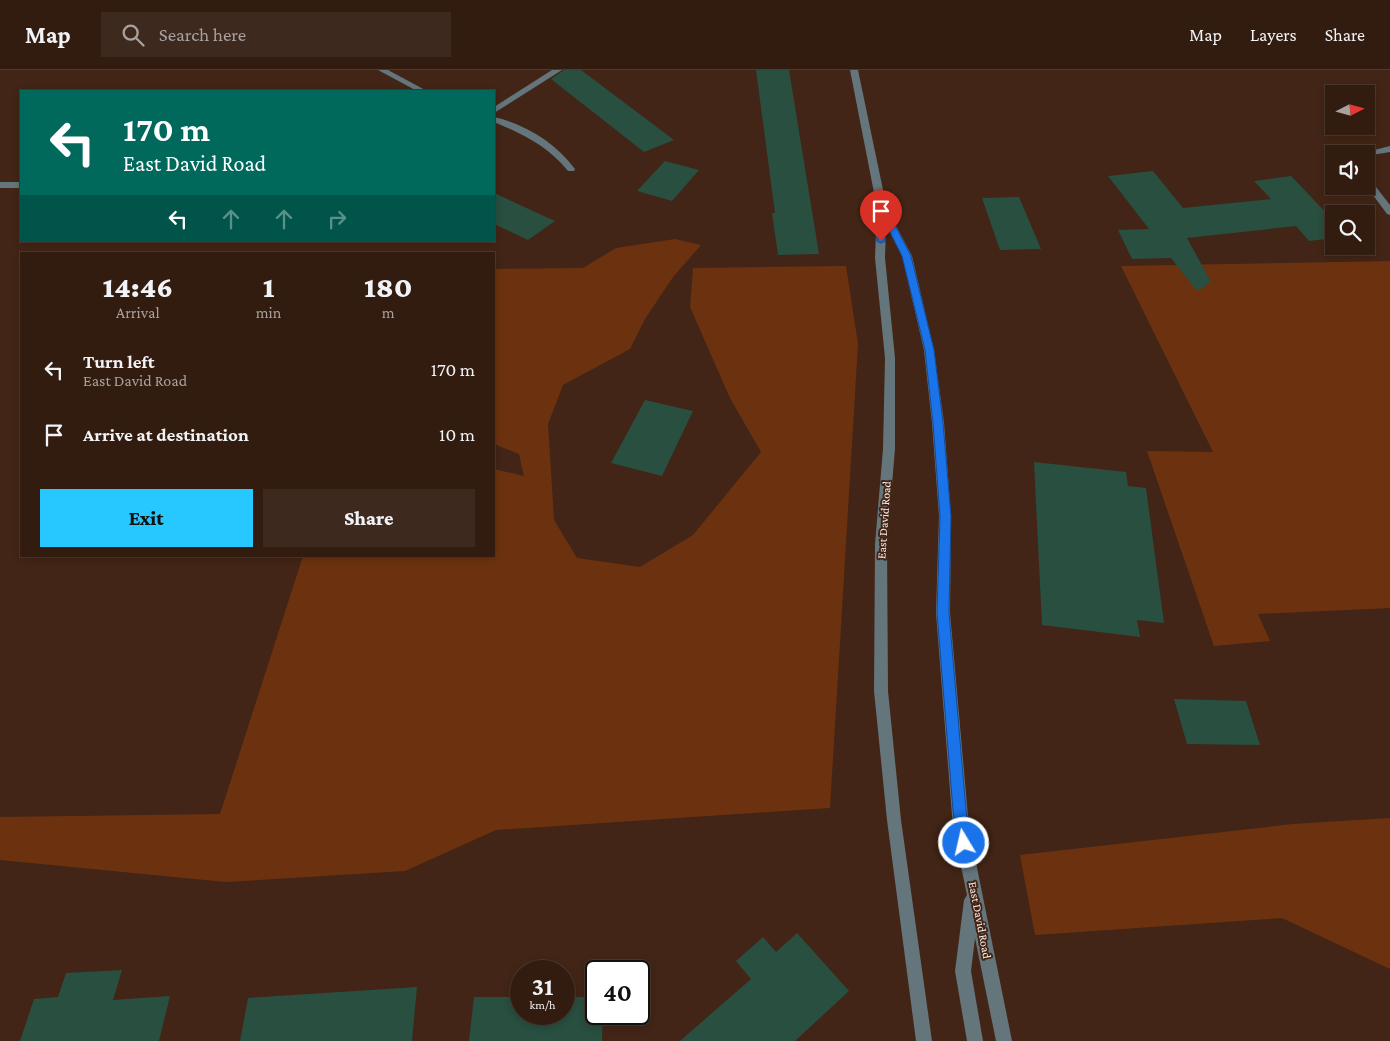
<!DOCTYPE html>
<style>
:root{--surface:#321c10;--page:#3d291e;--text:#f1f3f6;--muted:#a8a19f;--line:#4d3a30;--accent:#27c8ff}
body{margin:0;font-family:"Crimson Pro",serif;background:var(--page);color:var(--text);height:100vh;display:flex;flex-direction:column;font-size:19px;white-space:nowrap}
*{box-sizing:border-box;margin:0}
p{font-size:16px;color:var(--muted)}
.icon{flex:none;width:28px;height:28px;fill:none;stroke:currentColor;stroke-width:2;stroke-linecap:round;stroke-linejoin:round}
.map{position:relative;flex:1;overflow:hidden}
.drawer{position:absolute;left:20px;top:182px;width:475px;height:305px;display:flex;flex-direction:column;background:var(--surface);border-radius:0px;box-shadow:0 2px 8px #0003,0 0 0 1px var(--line)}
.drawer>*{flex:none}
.hud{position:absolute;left:20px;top:20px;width:475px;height:152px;border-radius:0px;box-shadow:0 2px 8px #0003,0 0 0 1px var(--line);background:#00695c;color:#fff;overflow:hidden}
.needle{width:32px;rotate:84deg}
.controls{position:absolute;left:1325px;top:15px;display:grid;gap:10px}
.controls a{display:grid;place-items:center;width:50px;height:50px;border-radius:0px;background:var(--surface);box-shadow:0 2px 8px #0003,0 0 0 1px var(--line);font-size:25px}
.speed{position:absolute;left:510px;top:890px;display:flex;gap:10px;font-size:25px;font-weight:700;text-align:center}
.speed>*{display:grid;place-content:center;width:65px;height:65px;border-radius:50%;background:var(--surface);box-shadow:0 2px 8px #0003,0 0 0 1px var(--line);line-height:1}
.speed small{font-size:12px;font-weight:400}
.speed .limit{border:2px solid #111;border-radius:8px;background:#fff;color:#111}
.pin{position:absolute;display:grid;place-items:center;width:42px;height:42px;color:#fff;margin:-51px -21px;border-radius:50% 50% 50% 0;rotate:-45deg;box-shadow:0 0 5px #0007}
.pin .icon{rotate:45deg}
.me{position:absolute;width:55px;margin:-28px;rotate:351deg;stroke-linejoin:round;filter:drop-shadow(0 0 4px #0008)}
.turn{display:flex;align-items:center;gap:18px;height:105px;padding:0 20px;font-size:22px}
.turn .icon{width:65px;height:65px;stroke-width:2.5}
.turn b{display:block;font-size:35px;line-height:42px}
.lanes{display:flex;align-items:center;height:48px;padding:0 20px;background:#0003;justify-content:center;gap:25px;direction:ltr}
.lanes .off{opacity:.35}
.eta{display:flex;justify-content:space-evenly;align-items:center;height:85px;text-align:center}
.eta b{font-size:30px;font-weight:800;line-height:35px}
.button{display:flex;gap:10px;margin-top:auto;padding:10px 20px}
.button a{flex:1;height:58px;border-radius:0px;background:var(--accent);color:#111;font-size:20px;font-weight:800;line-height:58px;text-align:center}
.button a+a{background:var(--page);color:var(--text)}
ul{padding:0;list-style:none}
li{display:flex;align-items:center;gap:15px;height:65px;padding:0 20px}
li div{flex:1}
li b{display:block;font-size:19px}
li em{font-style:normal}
header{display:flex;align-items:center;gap:30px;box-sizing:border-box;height:70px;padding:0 25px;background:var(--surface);border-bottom:1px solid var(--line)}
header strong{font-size:24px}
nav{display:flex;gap:28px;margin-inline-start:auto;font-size:18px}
.search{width:350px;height:45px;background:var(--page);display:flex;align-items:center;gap:12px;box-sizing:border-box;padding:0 18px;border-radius:0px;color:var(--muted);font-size:19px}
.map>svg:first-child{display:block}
.green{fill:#6c3210}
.building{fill:#284f40}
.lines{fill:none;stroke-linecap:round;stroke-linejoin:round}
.minor{fill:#64757c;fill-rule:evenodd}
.tertiary{fill:#64757c;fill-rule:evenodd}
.route{fill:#1a73e8;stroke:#114b97}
.labels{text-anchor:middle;stroke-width:4;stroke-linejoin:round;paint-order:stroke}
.street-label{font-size:12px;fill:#fdf0eb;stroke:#422516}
</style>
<header>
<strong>Map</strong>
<div class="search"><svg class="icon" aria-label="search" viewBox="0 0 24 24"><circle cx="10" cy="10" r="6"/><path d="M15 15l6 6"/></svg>Search here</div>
<nav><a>Map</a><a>Layers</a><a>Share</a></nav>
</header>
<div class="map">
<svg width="1390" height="971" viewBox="0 0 1390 971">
<rect width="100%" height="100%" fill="#422516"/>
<!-- green -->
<g class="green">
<path d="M 675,169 L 701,175 L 673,207 L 645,249 L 630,279 L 563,315 L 548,354 L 554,450 L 577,488 L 640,497 L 693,465 L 761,382 L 730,328 L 690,237 L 693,198 L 846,196 L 858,274 L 830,738 L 496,760 L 405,801 L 226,812 L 0,790 L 0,747 L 220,744 L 303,486 L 494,486 L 494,399 L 524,406 L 519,384 L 494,374 L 494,199 L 583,198 L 616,178 Z"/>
<path d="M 1390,191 L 1390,538 L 1258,544 L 1270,571 L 1214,576 L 1147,381 L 1213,382 L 1121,196 Z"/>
<path d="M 1390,748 L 1390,899 L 1282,848 L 1035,865 L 1020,785 L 1293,754 Z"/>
</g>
<!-- building -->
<g class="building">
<path d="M 564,0 L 581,0 L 674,70 L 644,82 L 551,9 Z"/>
<path d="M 756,0 L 789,0 L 819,184 L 778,185 L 772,143 L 775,143 Z"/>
<path d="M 665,91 L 699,100 L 672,131 L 637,121 Z"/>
<path d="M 1153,101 L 1183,138 L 1271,129 L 1254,111 L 1291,106 L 1334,151 L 1334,168 L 1309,171 L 1296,156 L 1187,168 L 1211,212 L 1197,221 L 1171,188 L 1132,189 L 1118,160 L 1149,159 L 1108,106 Z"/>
<path d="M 494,123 L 555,151 L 528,170 L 494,154 Z"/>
<path d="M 1019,127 L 1041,179 L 1000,180 L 982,128 Z"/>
<path d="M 645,330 L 693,341 L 662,406 L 611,393 Z"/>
<path d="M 1034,392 L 1126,402 L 1128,416 L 1146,418 L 1164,553 L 1137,550 L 1140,567 L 1042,555 Z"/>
<path d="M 1174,629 L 1246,631 L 1260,675 L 1187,674 Z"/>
<path d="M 797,863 L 849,921 L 795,971 L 680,971 L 751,909 L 736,891 L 763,867 L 776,882 Z"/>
<path d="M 122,900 L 113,930 L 170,926 L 159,971 L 20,971 L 34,929 L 58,927 L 66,903 Z"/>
<path d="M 417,917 L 412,971 L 240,971 L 248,928 Z"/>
<path d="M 474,927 L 521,927 L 521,944 L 564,944 L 564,927 L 596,927 L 596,944 L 603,944 L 602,971 L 469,971 Z"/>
</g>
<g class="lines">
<!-- minor -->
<g class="minor">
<path d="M 378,0 L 388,0 L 427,21 L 417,21 Z"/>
<path d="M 552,0 L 562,0 L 494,43 L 494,37 Z"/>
<path d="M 494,47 C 525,54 556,73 575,99 L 574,101 L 568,101 C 548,76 523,64 494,52 Z"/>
<path d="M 1390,76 L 1390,82 L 1366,86 L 1366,84 L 1358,84 Z"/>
<path d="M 1366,95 L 1370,98 L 1376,117 L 1390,135 L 1390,145 L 1387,144 L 1367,117 Z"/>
<rect x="0" y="112" width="21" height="6"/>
</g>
<!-- tertiary -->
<path class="tertiary" d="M 850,0 L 858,0 L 887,139 L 912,186 L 934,280 L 944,353 L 951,446 L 950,543 L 969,758 L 1012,971 L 996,971 L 975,868 L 971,901 L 983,971 L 967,971 L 955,901 L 964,830 L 967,825 L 953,758 L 936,543 L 939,446 L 932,353 L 924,280 L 902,186 L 886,155 L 885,188 L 895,288 L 895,379 L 887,474 L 888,621 L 901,750 L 932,971 L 916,971 L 887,750 L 874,621 L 875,474 L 883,379 L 885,288 L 875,188 L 877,138 Z"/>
</g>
<!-- route -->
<path class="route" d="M 882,135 L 886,138 L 911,186 L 934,280 L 943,353 L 951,446 L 949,543 L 966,740 L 971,773 L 969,778 L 964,780 L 959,778 L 957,773 L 953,740 L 937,543 L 940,446 L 933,353 L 925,280 L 902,186 L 886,154 L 885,171 L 881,173 L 877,171 L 878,138 Z"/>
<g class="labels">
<!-- street labels -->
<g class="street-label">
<text transform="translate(884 450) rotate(-86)" y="4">East David Road</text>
<text transform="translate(980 850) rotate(79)" y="4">East David Road</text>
</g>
</g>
</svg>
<div class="controls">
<a><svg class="needle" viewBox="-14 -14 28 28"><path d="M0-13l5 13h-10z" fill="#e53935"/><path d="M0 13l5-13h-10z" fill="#a8a19f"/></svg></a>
<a><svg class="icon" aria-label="sound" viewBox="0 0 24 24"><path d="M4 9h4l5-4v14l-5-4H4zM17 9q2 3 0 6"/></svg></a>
<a><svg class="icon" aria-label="search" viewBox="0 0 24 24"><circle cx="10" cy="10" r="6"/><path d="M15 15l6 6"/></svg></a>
</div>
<div class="speed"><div>31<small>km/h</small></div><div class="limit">40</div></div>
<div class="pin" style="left:881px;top:171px;background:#d93025"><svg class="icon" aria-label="arrive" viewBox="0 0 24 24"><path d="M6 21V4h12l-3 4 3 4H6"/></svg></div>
<svg class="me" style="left:964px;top:773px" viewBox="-20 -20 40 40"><circle r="17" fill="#1a73e8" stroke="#fff" stroke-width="3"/><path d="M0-11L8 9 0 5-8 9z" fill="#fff"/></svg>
<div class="hud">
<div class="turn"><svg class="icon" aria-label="left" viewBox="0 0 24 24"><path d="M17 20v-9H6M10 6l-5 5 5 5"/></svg><div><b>170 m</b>East David Road</div></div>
<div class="lanes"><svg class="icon" aria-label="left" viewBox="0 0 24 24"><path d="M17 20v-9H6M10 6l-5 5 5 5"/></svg><svg class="icon off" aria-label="ahead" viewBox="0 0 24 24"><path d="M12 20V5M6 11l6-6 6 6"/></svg><svg class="icon off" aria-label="ahead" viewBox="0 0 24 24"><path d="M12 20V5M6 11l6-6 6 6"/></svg><svg class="icon off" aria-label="right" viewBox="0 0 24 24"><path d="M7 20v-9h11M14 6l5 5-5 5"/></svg></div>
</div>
<section class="drawer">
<div class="eta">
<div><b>14:46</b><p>Arrival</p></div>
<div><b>1</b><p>min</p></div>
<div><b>180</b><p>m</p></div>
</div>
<ul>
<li><svg class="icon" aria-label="left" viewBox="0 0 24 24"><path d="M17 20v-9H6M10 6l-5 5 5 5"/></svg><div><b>Turn left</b><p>East David Road</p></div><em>170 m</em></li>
<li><svg class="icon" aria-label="arrive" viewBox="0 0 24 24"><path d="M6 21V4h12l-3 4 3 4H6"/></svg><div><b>Arrive at destination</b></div><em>10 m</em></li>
</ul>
<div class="button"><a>Exit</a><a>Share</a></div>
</section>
</div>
